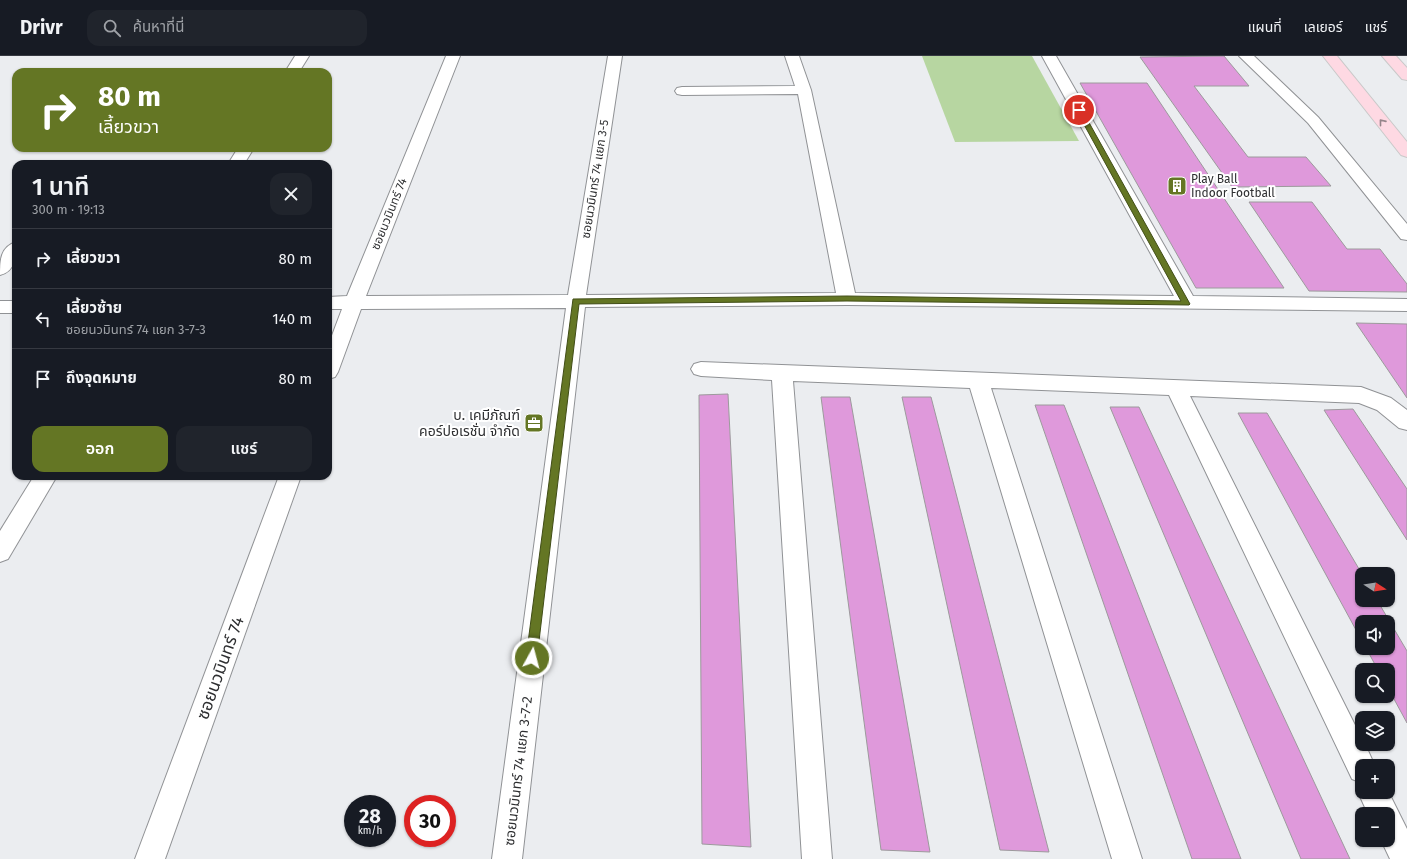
<!DOCTYPE html>
<html lang="th">
<meta charset="utf-8">
<style>
:root{--surface:#171b24;--page:#20242c;--text:#f1f3f6;--muted:#9ea1a6;--line:#363941;--accent:#647624}
body{margin:0;font-family:"Fira Sans","Noto Sans Thai",sans-serif;background:var(--page);color:var(--text);height:100vh;display:flex;flex-direction:column;font-size:15px;white-space:nowrap}
*{box-sizing:border-box;margin:0}
p{font-size:13px;color:var(--muted)}
.icon{flex:none;width:22px;height:22px;fill:none;stroke:currentColor;stroke-width:2;stroke-linecap:round;stroke-linejoin:round}
.map{position:relative;flex:1;overflow:hidden}
.panel{position:absolute;left:12px;top:104px;width:320px;height:320px;display:flex;flex-direction:column;background:var(--surface);border-radius:12px;box-shadow:0 1px 3px #0004}
.panel>*{flex:none}
.hud{position:absolute;left:12px;top:12px;width:320px;height:84px;border-radius:12px;box-shadow:0 1px 3px #0004;background:#647624;color:#fff;overflow:hidden}
.needle{width:26px;rotate:102deg}
.controls{position:absolute;left:1355px;top:511px;display:grid;gap:8px}
.controls a{display:grid;place-items:center;width:40px;height:40px;border-radius:8px;background:var(--surface);box-shadow:0 1px 3px #0004;font-size:20px}
.speed{position:absolute;left:344px;top:739px;display:flex;gap:8px;font-size:20px;font-weight:700;text-align:center}
.speed>*{display:grid;place-content:center;width:52px;height:52px;border-radius:50%;background:var(--surface);box-shadow:0 1px 3px #0004;line-height:1}
.speed small{font-size:10px;font-weight:400}
.speed .limit{border:6px solid #d22;background:#fff;color:#111}
.pin{position:absolute;display:grid;place-items:center;width:34px;height:34px;color:#fff;margin:-17px;border:2px solid #fff;border-radius:50%;box-shadow:0 1px 4px #0007}
.me{position:absolute;width:44px;margin:-22px;rotate:7deg;stroke-linejoin:round;filter:drop-shadow(0 0 3px #0008)}
.turn{display:flex;align-items:center;gap:14px;height:84px;padding:0 20px;font-size:18px}
.turn .icon{width:52px;height:52px;stroke-width:2.5}
.turn b{display:block;font-size:28px;line-height:34px}
.round{display:grid;place-items:center;flex:none;width:42px;height:42px;border-radius:12px;background:var(--page)}
.summary{display:flex;align-items:center;justify-content:space-between;height:68px;padding:0 20px}
h1{font-size:24px;font-weight:600;line-height:30px}
.button{display:flex;gap:8px;margin-top:auto;padding:8px 20px}
.button a{flex:1;height:46px;border-radius:12px;background:var(--accent);color:#fff;font-size:16px;font-weight:600;line-height:46px;text-align:center}
.button a+a{background:var(--page);color:var(--text)}
ul{padding:0;list-style:none}
li{display:flex;align-items:center;gap:12px;height:60px;padding:0 20px;border-top:1px solid var(--line)}
li div{flex:1}
li b{display:block;font-size:15px}
li em{font-style:normal}
header{display:flex;align-items:center;gap:24px;box-sizing:border-box;height:56px;padding:0 20px;background:var(--surface);border-bottom:1px solid var(--line)}
header strong{font-size:19px}
nav{display:flex;gap:22px;margin-inline-start:auto;font-size:14px}
.search{width:280px;height:36px;background:var(--page);display:flex;align-items:center;gap:10px;box-sizing:border-box;padding:0 14px;border-radius:12px;color:var(--muted);font-size:15px}
.map>svg:first-child{display:block}
.green{fill:#b7d6a1}
.building{fill:#df99db;stroke:#9c9a9c}
.lines{fill:none;stroke-linecap:round;stroke-linejoin:round}
.minor-casing{stroke:#909295;stroke-width:2}
.major-casing{stroke:#c9c9c9;stroke-width:2}
.minor{fill:#fff;fill-rule:evenodd}
.major{fill:#fed9e3;fill-rule:evenodd}
.oneway{stroke:#96848a}
.route{fill:#647624;stroke:#414d17}
.labels{text-anchor:middle;stroke-width:4;stroke-linejoin:round;paint-order:stroke}
.far-street-label{font-size:12px;fill:#2e2f31;stroke:#fff}
.far-poi-label{font-size:12px;fill:#2e2f31;stroke:#fff;text-anchor:start}
.poi-label{font-size:14px;fill:#2e2f31;stroke:#fff;text-anchor:end}
.street-label{font-size:14px;fill:#2e2f31;stroke:#fff}
.near-street-label{font-size:17px;fill:#2e2f31;stroke:#fff}
</style>
<header>
<strong>Drivr</strong>
<div class="search"><svg class="icon" aria-label="search" viewBox="0 0 24 24"><circle cx="10" cy="10" r="6"/><path d="M15 15l6 6"/></svg>ค้นหาที่นี่</div>
<nav><a>แผนที่</a><a>เลเยอร์</a><a>แชร์</a></nav>
</header>
<div class="map">
<svg width="1407" height="803" viewBox="0 0 1407 803">
<rect width="100%" height="100%" fill="#ebedf0"/>
<!-- green -->
<path class="green" d="M 922,0 L 1032,0 L 1079,85 L 955,86 Z"/>
<!-- building -->
<g class="building">
<path d="M 1224,0 L 1249,30 L 1194,30 L 1248,101 L 1306,101 L 1331,130 L 1232,131 L 1140,1 Z"/>
<path d="M 1080,27 L 1147,27 L 1284,232 L 1196,232 Z"/>
<path d="M 1249,146 L 1312,146 L 1347,193 L 1380,193 L 1407,228 L 1407,236 L 1309,235 Z"/>
<path d="M 1356,267 L 1407,268 L 1407,342 Z"/>
<path d="M 728,338 L 751,791 L 702,788 L 699,339 Z"/>
<path d="M 821,341 L 850,341 L 930,796 L 881,794 Z"/>
<path d="M 902,341 L 931,341 L 1049,796 L 1000,794 Z"/>
<path d="M 1035,349 L 1064,349 L 1241,803 L 1192,803 Z"/>
<path d="M 1110,351 L 1139,351 L 1350,803 L 1301,803 Z"/>
<path d="M 1353,353 L 1407,433 L 1407,484 L 1324,354 Z"/>
<path d="M 1238,357 L 1267,357 L 1362,518 L 1362,544 L 1377,544 L 1407,595 L 1407,667 L 1388,632 L 1388,614 L 1378,614 L 1366,592 L 1388,592 L 1388,566 L 1362,566 L 1362,585 Z"/>
</g>
<g class="lines">
<!-- minor casing -->
<g class="minor-casing">
<g id="minor">
<path d="M 295,0 L 309,0 L 299,16 L 285,16 Z"/>
<path d="M 446,0 L 460,0 L 366,240 L 568,239 L 608,0 L 622,0 L 586,239 L 836,237 L 798,38 L 682,39 L 677,38 L 675,35 L 677,32 L 682,31 L 795,30 L 785,0 L 799,0 L 811,34 L 855,237 L 1174,240 L 1042,0 L 1056,0 L 1193,240 L 1407,243 L 1407,255 L 847,249 L 585,251 L 522,803 L 492,803 L 566,252 L 361,253 L 338,316 L 335,321 L 328,323 L 328,290 L 342,253 L 328,253 L 328,241 L 347,240 Z"/>
<path d="M 1239,0 L 1254,0 L 1318,61 L 1407,168 L 1407,184 L 1401,183 L 1308,67 Z"/>
<path d="M 238,92 L 254,92 L 244,108 L 228,108 Z"/>
<path d="M 16,186 C 16,200 16,215 0,219 C 0,205 0,191 16,186 Z"/>
<rect x="0" y="245" width="16" height="12"/>
<path d="M 701,306 L 1361,331 L 1391,342 L 1407,354 L 1407,374 L 1399,372 L 1377,354 L 1359,347 L 1190,340 L 1362,683 L 1362,688 L 1365,688 L 1375,710 L 1362,710 L 1362,727 L 1352,723 L 1169,339 L 991,332 L 1142,803 L 1112,803 L 970,332 L 793,325 L 832,803 L 802,803 L 772,324 L 701,320 L 694,318 L 691,313 L 694,308 Z"/>
<path d="M 34,420 L 57,420 L 8,503 L 0,506 L 0,475 Z"/>
<path d="M 279,420 L 301,420 L 165,803 L 135,803 Z"/>
<path d="M 1362,728 L 1362,736 L 1388,735 L 1407,773 L 1407,803 L 1390,803 L 1381,784 L 1388,784 L 1388,758 L 1368,758 L 1358,736 Z"/>
</g>
</g>
<!-- major casing -->
<g class="major-casing">
<g id="major">
<path d="M 1323,0 L 1337,0 L 1407,86 L 1407,101 L 1401,99 Z"/>
<path d="M 1382,0 L 1396,0 L 1407,12 L 1407,24 L 1402,23 Z"/>
</g>
</g>
<!-- minor -->
<use href="#minor" class="minor"/>
<!-- major -->
<use href="#major" class="major"/>
</g>
<!-- one-way arrows -->
<defs><path id="oneway-chevron" d="M-2-3.5L2.5 0L-2 3.5" fill="none" stroke-width="1.6" stroke-linecap="round" stroke-linejoin="round"/></defs>
<use class="oneway" href="#oneway-chevron" transform="translate(1382 66) rotate(-129)"/>
<!-- route -->
<path class="route" d="M 1079,52 L 1082,54 L 1190,248 L 1189,249 L 847,245 L 579,248 L 537,602 L 535,605 L 532,607 L 528,605 L 526,602 L 573,243 L 847,240 L 1181,245 L 1076,54 Z"/>
<!-- icons -->
<defs>
<g id="building-square" transform="scale(1)"><rect x="-9" y="-9" width="18" height="18" rx="4" fill="#647624" stroke="#fff"/><path d="M-4-6H4V6H1V3H-1V6H-4ZM-2.5-4.3h1.7v1.8h-1.7ZM.8-4.3h1.7v1.8H.8ZM-2.5-1h1.7V.8h-1.7ZM.8-1h1.7V.8H.8Z" fill="#fff"/></g>
<g id="office-square" transform="scale(1)"><rect x="-9" y="-9" width="18" height="18" rx="4" fill="#647624" stroke="#fff"/><path d="M-6-3h4V-5.5h4V-3h4V5H-6ZM-1-4.5V-3h2v-1.5ZM-6 0V1H6V0Z" fill="#fff"/></g>
</defs>
<g fill-rule="evenodd">
<use href="#building-square" x="1177" y="130"/>
<use href="#office-square" x="534" y="367"/>
</g>
<g class="labels">
<!-- far-street labels -->
<g class="far-street-label">
<text transform="translate(595 123) rotate(-81)" y="4">ซอยนวมินทร์ 74 แยก 3-5</text>
<text transform="translate(389 158) rotate(-68)" y="4">ซอยนวมินทร์ 74</text>
</g>
<!-- far-poi labels -->
<g class="far-poi-label">
<text x="1191" y="127">Play Ball<tspan x="1191" dy="14">Indoor Football</tspan></text>
</g>
<!-- poi labels -->
<g class="poi-label">
<text x="520" y="364">บ. เคมีภัณฑ์<tspan x="520" dy="16">คอร์ปอเรชั่น จำกัด</tspan></text>
</g>
<!-- street labels -->
<g class="street-label">
<text transform="translate(518 715) rotate(-83)" y="5">ซอยนวมินทร์ 74 แยก 3-7-2</text>
</g>
<!-- near-street labels -->
<g class="near-street-label">
<text transform="translate(220 612) rotate(-70)" y="6">ซอยนวมินทร์ 74</text>
</g>
</g>
</svg>
<div class="controls">
<a><svg class="needle" viewBox="-14 -14 28 28"><path d="M0-13l5 13h-10z" fill="#e53935"/><path d="M0 13l5-13h-10z" fill="#9ea1a6"/></svg></a>
<a><svg class="icon" aria-label="sound" viewBox="0 0 24 24"><path d="M4 9h4l5-4v14l-5-4H4zM17 9q2 3 0 6"/></svg></a>
<a><svg class="icon" aria-label="search" viewBox="0 0 24 24"><circle cx="10" cy="10" r="6"/><path d="M15 15l6 6"/></svg></a>
<a><svg class="icon" aria-label="layers" viewBox="0 0 24 24"><path d="M12 4l9 5-9 5-9-5zM3 14l9 5 9-5"/></svg></a>
<a>+</a>
<a>−</a>
</div>
<div class="speed"><div>28<small>km/h</small></div><div class="limit">30</div></div>
<div class="pin" style="left:1079px;top:54px;background:#d93025"><svg class="icon" aria-label="arrive" viewBox="0 0 24 24"><path d="M6 21V4h12l-3 4 3 4H6"/></svg></div>
<svg class="me" style="left:532px;top:602px" viewBox="-20 -20 40 40"><circle r="17" fill="#647624" stroke="#fff" stroke-width="3"/><path d="M0-11L8 9 0 5-8 9z" fill="#fff"/></svg>
<div class="hud">
<div class="turn"><svg class="icon" aria-label="right" viewBox="0 0 24 24"><path d="M7 20v-9h11M14 6l5 5-5 5"/></svg><div><b>80 m</b>เลี้ยวขวา</div></div>
</div>
<section class="panel">
<div class="summary"><div><h1>1 นาที</h1><p>300 m · 19:13</p></div><a class="round"><svg class="icon" aria-label="close" viewBox="0 0 24 24"><path d="M6 6l12 12M18 6L6 18"/></svg></a></div>
<ul>
<li><svg class="icon" aria-label="right" viewBox="0 0 24 24"><path d="M7 20v-9h11M14 6l5 5-5 5"/></svg><div><b>เลี้ยวขวา</b></div><em>80 m</em></li>
<li><svg class="icon" aria-label="left" viewBox="0 0 24 24"><path d="M17 20v-9H6M10 6l-5 5 5 5"/></svg><div><b>เลี้ยวซ้าย</b><p>ซอยนวมินทร์ 74 แยก 3-7-3</p></div><em>140 m</em></li>
<li><svg class="icon" aria-label="arrive" viewBox="0 0 24 24"><path d="M6 21V4h12l-3 4 3 4H6"/></svg><div><b>ถึงจุดหมาย</b></div><em>80 m</em></li>
</ul>
<div class="button"><a>ออก</a><a>แชร์</a></div>
</section>
</div>
